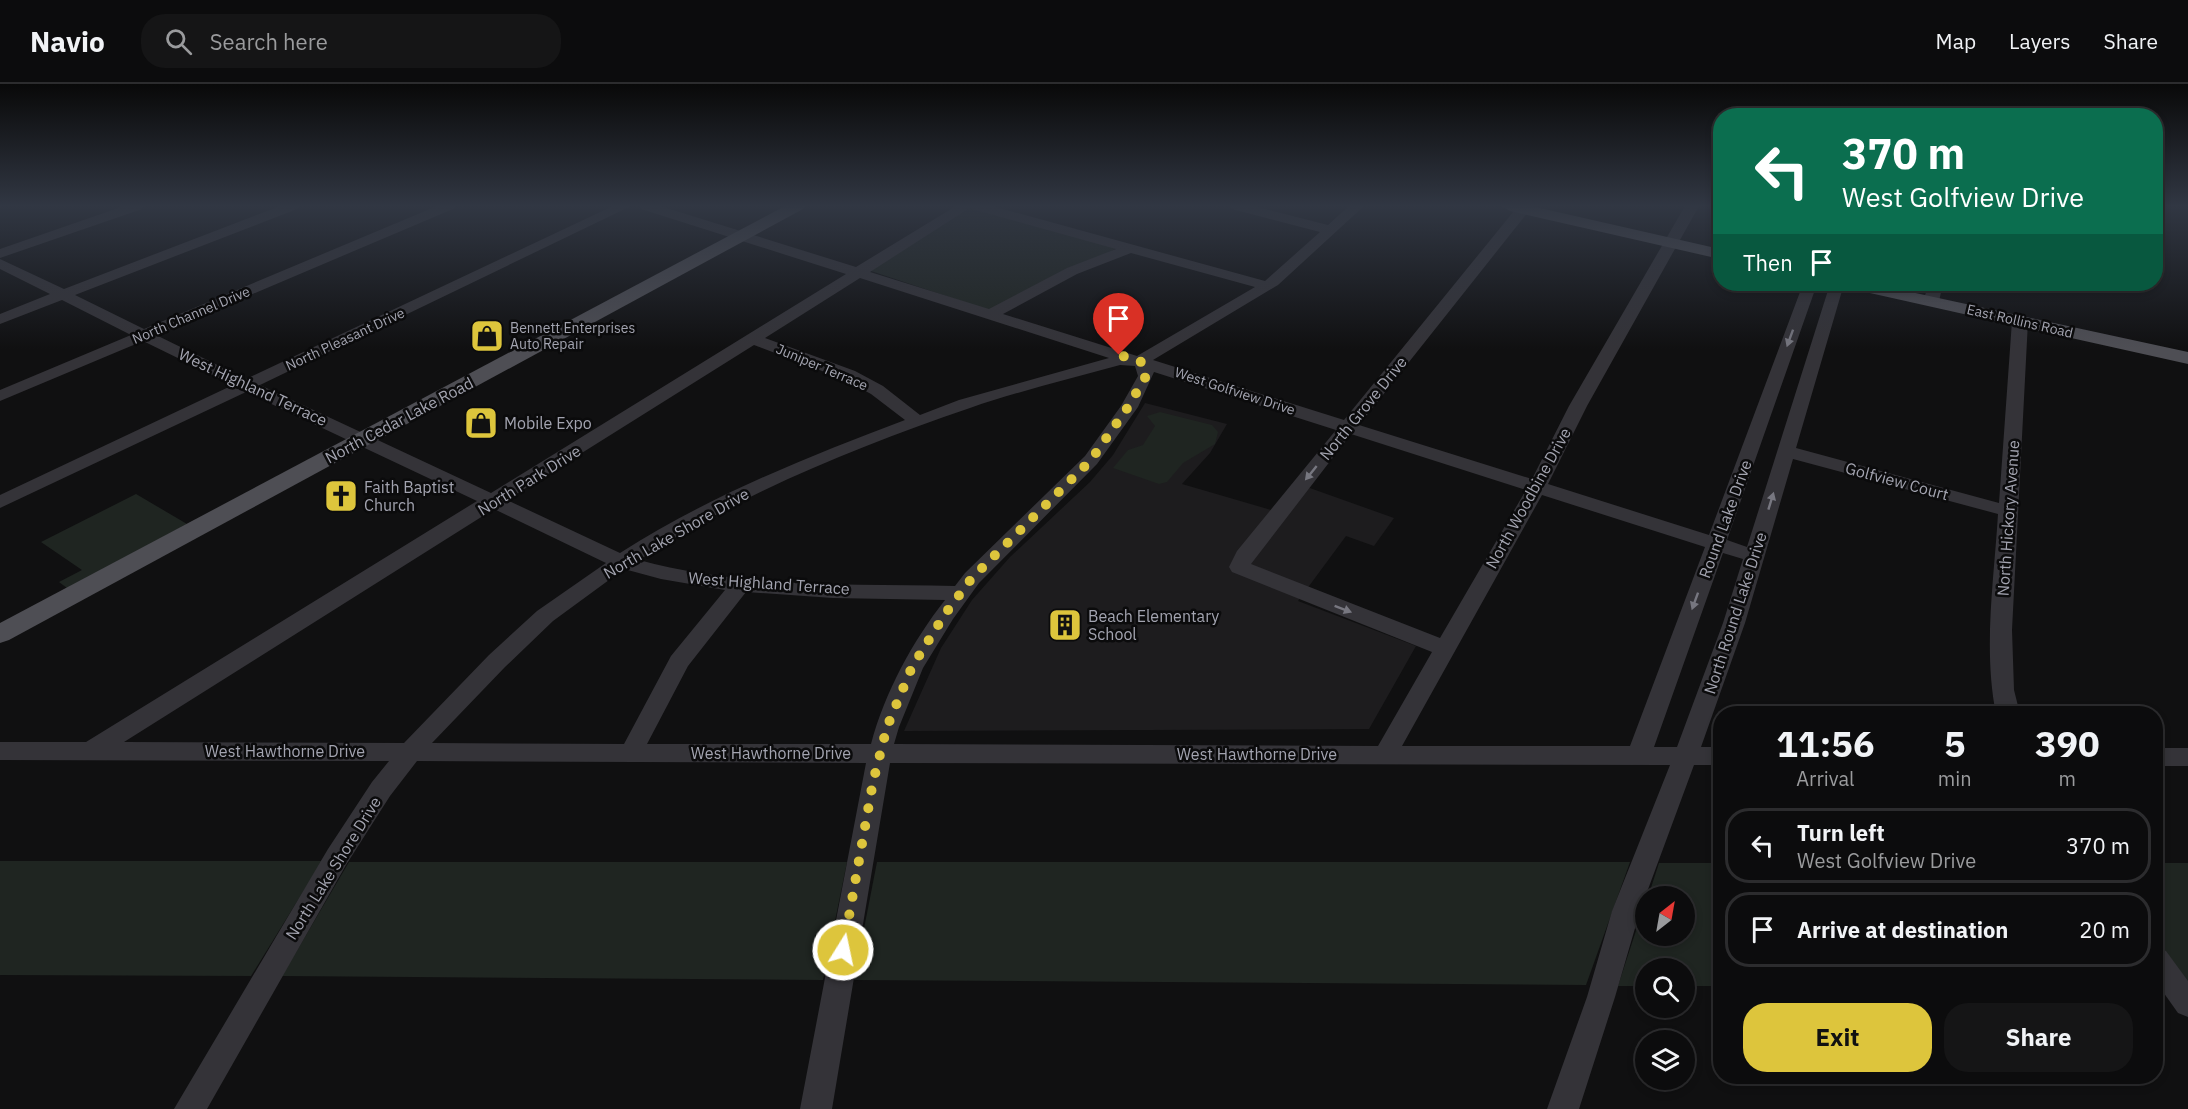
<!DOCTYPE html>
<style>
:root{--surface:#0c0c0d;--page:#151516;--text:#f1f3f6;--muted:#9a9b9d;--line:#2c2c2e;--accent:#ddc53c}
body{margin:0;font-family:"IBM Plex Sans",sans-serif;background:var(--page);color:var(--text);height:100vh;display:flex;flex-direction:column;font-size:22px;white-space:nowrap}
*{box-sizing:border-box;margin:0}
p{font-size:20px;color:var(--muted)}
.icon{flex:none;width:33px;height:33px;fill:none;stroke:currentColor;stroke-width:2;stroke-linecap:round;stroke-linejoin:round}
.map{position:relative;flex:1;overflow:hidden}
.details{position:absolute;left:1713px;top:622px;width:450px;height:378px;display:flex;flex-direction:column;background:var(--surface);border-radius:24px;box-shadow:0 3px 9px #0003,0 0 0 2px var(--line)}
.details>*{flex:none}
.banner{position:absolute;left:1713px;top:24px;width:450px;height:183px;border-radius:24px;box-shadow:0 3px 9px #0003,0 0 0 2px var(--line);background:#0b6e4f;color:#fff;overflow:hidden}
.needle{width:39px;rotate:31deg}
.buttons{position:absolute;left:1635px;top:802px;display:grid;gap:12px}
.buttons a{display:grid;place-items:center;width:60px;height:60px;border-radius:50%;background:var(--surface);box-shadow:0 3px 9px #0003,0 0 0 2px var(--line);font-size:30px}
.pin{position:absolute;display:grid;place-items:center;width:51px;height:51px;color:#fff;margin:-62px -26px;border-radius:50% 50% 50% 0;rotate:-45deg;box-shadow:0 0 6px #0007}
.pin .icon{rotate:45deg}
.me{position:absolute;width:66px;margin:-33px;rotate:10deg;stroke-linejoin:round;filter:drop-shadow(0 0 4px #0008)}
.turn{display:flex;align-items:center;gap:21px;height:126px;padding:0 30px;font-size:27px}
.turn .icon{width:78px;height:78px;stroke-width:2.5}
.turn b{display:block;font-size:42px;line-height:51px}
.then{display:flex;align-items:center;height:57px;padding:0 30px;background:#0003;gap:12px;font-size:22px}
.eta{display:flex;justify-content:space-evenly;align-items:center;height:102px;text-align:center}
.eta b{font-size:36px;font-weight:800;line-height:42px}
.action{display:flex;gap:12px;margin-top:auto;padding:12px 30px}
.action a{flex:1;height:69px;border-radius:24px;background:var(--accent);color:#111;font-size:24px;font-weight:800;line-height:69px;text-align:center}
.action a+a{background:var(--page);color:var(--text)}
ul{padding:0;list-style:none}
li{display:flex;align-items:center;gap:18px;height:75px;margin:0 12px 9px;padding:0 18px;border:3px solid var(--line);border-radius:24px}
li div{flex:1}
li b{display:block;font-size:22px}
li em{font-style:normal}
header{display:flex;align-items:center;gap:36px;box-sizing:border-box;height:84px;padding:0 30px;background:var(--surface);border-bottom:2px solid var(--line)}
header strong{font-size:28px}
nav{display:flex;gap:33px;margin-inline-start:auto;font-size:21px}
.search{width:420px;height:54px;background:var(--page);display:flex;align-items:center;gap:15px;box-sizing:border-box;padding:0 21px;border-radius:24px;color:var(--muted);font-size:22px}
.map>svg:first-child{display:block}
.built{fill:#1d1c1e}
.green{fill:#1f2521}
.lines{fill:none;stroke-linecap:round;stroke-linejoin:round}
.minor{fill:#343338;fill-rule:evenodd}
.major{fill:#4e4e54;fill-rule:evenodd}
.oneway{fill:#777780}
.route{stroke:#ddc53c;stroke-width:10;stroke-dasharray:0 18}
.labels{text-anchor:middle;stroke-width:5;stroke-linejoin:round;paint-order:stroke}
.far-street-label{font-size:14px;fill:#a3a4b0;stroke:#0b0b0c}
.far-poi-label{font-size:14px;fill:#a3a4b0;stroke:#0b0b0c;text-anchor:start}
.street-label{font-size:16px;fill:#a3a4b0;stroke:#0b0b0c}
.poi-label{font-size:16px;fill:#a3a4b0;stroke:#0b0b0c;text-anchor:start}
</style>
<header>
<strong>Navio</strong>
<div class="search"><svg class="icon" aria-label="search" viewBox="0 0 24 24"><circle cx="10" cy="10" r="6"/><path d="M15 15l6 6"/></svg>Search here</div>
<nav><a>Map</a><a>Layers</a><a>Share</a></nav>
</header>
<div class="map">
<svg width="2188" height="1025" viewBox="0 0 2188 1025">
<rect width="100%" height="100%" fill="#101011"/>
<!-- built -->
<path class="built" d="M 1145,319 L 1227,340 L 1210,369 L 1182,400 L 1285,430 L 1307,403 L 1394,434 L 1374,462 L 1346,452 L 1298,517 L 1416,562 L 1369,645 L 904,647 L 941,564 L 972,516 L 1010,473 L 1090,398 L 1113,371 Z"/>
<!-- green -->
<g class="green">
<path d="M 965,122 L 970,122 L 1119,163 L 994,228 L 865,185 Z"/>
<path d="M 1160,328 L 1212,341 L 1218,348 L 1215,360 L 1183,379 L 1167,398 L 1159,400 L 1113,384 L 1128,366 L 1143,361 L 1155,342 L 1147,332 Z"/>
<path d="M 136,410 L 187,440 L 67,504 L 59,498 L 82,486 L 41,458 Z"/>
<path d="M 0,777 L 322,777 L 251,892 L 0,891 Z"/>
<path d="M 349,778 L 847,778 L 823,896 L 282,892 Z"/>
<path d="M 877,778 L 1630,778 L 1586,901 L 854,896 Z"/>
<path d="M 1659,779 L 1720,779 L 1720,902 L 1685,902 L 1684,885 L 1646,885 L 1645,902 L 1618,902 L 1645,819 L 1646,852 L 1684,852 L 1684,813 L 1648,813 Z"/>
<path d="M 2156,779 L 2188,779 L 2188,902 L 2156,857 Z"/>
</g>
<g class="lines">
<!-- minor -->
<g class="minor">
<path d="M 124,122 L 144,122 L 142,125 L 0,174 L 0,165 Z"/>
<path d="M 280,122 L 299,122 L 297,125 L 75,211 L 144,245 L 437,122 L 455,122 L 453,125 L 156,251 L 246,295 L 613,122 L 631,122 L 260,301 L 491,409 L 846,190 L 641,125 L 639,122 L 660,122 L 856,183 L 956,122 L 992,122 L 1265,197 L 1320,148 L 1232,125 L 1230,122 L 1253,122 L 1328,141 L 1349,122 L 1364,122 L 1278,201 L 1153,276 L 1344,336 L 1518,122 L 1528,122 L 1530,125 L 1528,128 L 1359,341 L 1532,395 L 1569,322 L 1685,122 L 1699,122 L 1587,322 L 1548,400 L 1709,451 L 1803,200 L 1817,200 L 1727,456 L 1747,463 L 1830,200 L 1844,200 L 1796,364 L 1999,419 L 2012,237 L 2020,232 L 2026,234 L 2028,237 L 2012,546 L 2014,606 L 2020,630 L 1996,630 C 1983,565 1994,496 1998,430 L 1793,375 L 1745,539 L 1701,663 L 1720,663 L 1720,681 L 1694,681 L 1640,827 L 1615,913 L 1579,1025 L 1547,1025 L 1587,913 L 1612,827 L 1670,681 L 890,679 L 832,1025 L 800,1025 L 866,679 L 417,677 L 390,712 L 346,781 L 207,1025 L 174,1025 L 328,765 L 372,698 L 389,677 L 0,676 L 0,658 L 86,658 L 477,417 L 246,308 L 0,424 L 0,411 L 233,301 L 143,257 L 0,317 L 0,306 L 131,251 L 62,216 L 0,240 L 0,230 L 50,210 L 0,185 L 0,175 L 64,205 ZM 971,123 L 972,125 L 1116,165 L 1067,184 L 989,225 L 870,188 ZM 1131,169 L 1255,203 L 1137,272 L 1003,230 L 1077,190 ZM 860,194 L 1109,274 L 959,316 L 920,331 L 883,302 L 855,287 L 765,254 ZM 754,261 L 843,295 L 871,310 L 905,336 C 807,373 709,412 620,469 L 507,416 ZM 1120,281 L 1135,282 L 1138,292 L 1121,322 L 1085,372 L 965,489 L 955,502 C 849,500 741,504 639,476 C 740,410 856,363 970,324 C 1019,307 1070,295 1120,281 ZM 1154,288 L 1336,346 L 1237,467 L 1229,483 L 1232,488 L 1432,568 L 1378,662 L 894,660 L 899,643 L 923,584 L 953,535 L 979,499 L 1097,380 L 1138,323 ZM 1351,350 L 1526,406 L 1440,554 L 1251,480 ZM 1542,411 L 1705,463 L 1630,662 L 1402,662 ZM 494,425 L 606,479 L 537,527 L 489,571 L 404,659 L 124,658 ZM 1723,469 L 1743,475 L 1723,539 L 1677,663 L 1654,663 ZM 624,485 L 661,495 L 725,506 L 671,572 L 624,660 L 432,659 L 505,583 L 553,537 ZM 746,508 L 833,514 L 945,516 C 912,558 885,608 871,660 L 647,660 L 688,582 Z"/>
<path d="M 1929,200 L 1943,200 L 1939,217 L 1931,222 L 1923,217 Z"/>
<rect x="2156" y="664" width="32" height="18"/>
<path d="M 2156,863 L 2166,867 L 2188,897 L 2188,933 L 2178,929 L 2156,898 Z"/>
</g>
<!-- major -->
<g class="major">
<path d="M 785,122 L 805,122 L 803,125 L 9,556 L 0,559 L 0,539 Z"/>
<path d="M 1502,122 L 1531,122 L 1720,165 L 1720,175 L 1510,127 Z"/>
<path d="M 1843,200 L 1874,200 L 2188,268 L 2188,280 L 1852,205 L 1846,204 Z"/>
</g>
</g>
<!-- one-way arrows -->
<defs><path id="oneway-solid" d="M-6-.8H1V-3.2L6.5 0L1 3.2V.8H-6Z" transform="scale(1.5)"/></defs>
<g class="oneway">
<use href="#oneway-solid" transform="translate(1790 254) rotate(110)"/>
<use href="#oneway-solid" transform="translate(1311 389) rotate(129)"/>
<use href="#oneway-solid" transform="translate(1771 417) rotate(-73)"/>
<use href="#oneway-solid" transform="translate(1695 517) rotate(110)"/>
<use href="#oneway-solid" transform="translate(1343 525) rotate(21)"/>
</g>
<!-- sky -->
<linearGradient id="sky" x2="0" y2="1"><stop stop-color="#090909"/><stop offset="0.46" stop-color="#313743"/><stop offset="1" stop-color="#313743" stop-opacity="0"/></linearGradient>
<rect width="2188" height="265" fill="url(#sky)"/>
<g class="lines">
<!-- route -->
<path class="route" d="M 843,866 L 873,698 L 887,643 L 912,583 L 945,530 L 972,494 L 1091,376 L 1128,323 L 1146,292 L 1146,284 L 1140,277 L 1119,271"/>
</g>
<!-- icons -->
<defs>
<g id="shop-square" transform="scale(1.725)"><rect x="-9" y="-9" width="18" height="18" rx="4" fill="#ddc53c" stroke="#0b0b0c"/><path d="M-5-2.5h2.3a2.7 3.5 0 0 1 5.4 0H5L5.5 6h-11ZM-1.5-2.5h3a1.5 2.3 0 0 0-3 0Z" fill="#111"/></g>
<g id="church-square" transform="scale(1.725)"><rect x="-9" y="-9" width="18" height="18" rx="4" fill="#ddc53c" stroke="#0b0b0c"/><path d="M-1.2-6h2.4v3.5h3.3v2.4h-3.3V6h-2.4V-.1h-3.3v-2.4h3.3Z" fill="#111"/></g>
<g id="building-square" transform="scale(1.725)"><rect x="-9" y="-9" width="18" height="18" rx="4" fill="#ddc53c" stroke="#0b0b0c"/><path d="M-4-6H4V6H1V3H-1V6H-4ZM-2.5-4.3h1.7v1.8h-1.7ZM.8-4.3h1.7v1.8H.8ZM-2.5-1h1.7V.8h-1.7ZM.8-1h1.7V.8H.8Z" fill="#111"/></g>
</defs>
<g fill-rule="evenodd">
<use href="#shop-square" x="487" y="252"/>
<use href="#shop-square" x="481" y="339"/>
<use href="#church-square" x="341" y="412"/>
<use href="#building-square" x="1065" y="541"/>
</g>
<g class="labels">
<!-- far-street labels -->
<g class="far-street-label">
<text transform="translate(191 231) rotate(-23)" y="5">North Channel Drive</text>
<text transform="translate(2020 237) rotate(13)" y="5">East Rollins Road</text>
<text transform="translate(345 255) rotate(-25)" y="5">North Pleasant Drive</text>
<text transform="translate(822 283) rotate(23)" y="5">Juniper Terrace</text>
<text transform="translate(1235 307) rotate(18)" y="5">West Golfview Drive</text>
</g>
<!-- far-poi labels -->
<g class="far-poi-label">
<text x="510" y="249">Bennett Enterprises<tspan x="510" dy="16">Auto Repair</tspan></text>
</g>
<!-- street labels -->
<g class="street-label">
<text transform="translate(253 303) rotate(25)" y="6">West Highland Terrace</text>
<text transform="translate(1363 324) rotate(-51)" y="6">North Grove Drive</text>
<text transform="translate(399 336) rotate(-28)" y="6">North Cedar Lake Road</text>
<text transform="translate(529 396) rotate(-32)" y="6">North Park Drive</text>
<text transform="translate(1897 397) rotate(15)" y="6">Golfview Court</text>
<text transform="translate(1528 414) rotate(-61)" y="6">North Woodbine Drive</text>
<text transform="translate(2008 434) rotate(-86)" y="6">North Hickory Avenue</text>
<text transform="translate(1725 435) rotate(-70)" y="6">Round Lake Drive</text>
<text transform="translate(676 449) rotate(-30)" y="6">North Lake Shore Drive</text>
<text transform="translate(769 499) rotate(4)" y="6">West Highland Terrace</text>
<text transform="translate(1735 529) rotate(-72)" y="6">North Round Lake Drive</text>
<text x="285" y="673">West Hawthorne Drive</text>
<text x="771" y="675">West Hawthorne Drive</text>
<text x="1257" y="676">West Hawthorne Drive</text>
<text transform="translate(333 784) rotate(-58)" y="6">North Lake Shore Drive</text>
</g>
<!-- poi labels -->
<g class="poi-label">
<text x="504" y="345">Mobile Expo</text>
<text x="364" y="409">Faith Baptist<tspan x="364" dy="18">Church</tspan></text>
<text x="1088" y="538">Beach Elementary<tspan x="1088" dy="18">School</tspan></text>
</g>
</g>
</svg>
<div class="buttons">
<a><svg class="needle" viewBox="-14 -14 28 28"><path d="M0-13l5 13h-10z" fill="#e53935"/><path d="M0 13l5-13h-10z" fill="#9a9b9d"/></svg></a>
<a><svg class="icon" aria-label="search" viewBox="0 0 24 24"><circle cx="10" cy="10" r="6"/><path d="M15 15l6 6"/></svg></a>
<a><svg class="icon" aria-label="layers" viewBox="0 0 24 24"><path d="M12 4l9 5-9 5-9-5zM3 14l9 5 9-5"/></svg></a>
</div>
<div class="pin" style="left:1119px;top:271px;background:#d93025"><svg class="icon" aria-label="arrive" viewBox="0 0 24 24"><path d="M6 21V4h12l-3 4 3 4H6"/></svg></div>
<svg class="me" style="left:843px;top:866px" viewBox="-20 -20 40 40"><circle r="17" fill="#ddc53c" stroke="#fff" stroke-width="3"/><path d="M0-11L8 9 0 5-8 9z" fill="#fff"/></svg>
<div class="banner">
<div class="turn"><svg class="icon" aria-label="left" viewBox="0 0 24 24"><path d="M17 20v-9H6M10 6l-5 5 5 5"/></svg><div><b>370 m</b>West Golfview Drive</div></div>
<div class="then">Then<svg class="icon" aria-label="arrive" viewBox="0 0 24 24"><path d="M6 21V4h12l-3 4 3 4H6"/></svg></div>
</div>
<section class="details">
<div class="eta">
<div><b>11:56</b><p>Arrival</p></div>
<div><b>5</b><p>min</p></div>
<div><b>390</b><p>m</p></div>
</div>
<ul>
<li><svg class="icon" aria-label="left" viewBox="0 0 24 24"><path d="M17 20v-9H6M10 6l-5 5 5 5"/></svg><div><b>Turn left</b><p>West Golfview Drive</p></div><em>370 m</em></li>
<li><svg class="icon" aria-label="arrive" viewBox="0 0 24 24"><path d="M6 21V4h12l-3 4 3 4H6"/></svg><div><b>Arrive at destination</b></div><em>20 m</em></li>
</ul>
<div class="action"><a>Exit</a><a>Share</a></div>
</section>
</div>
